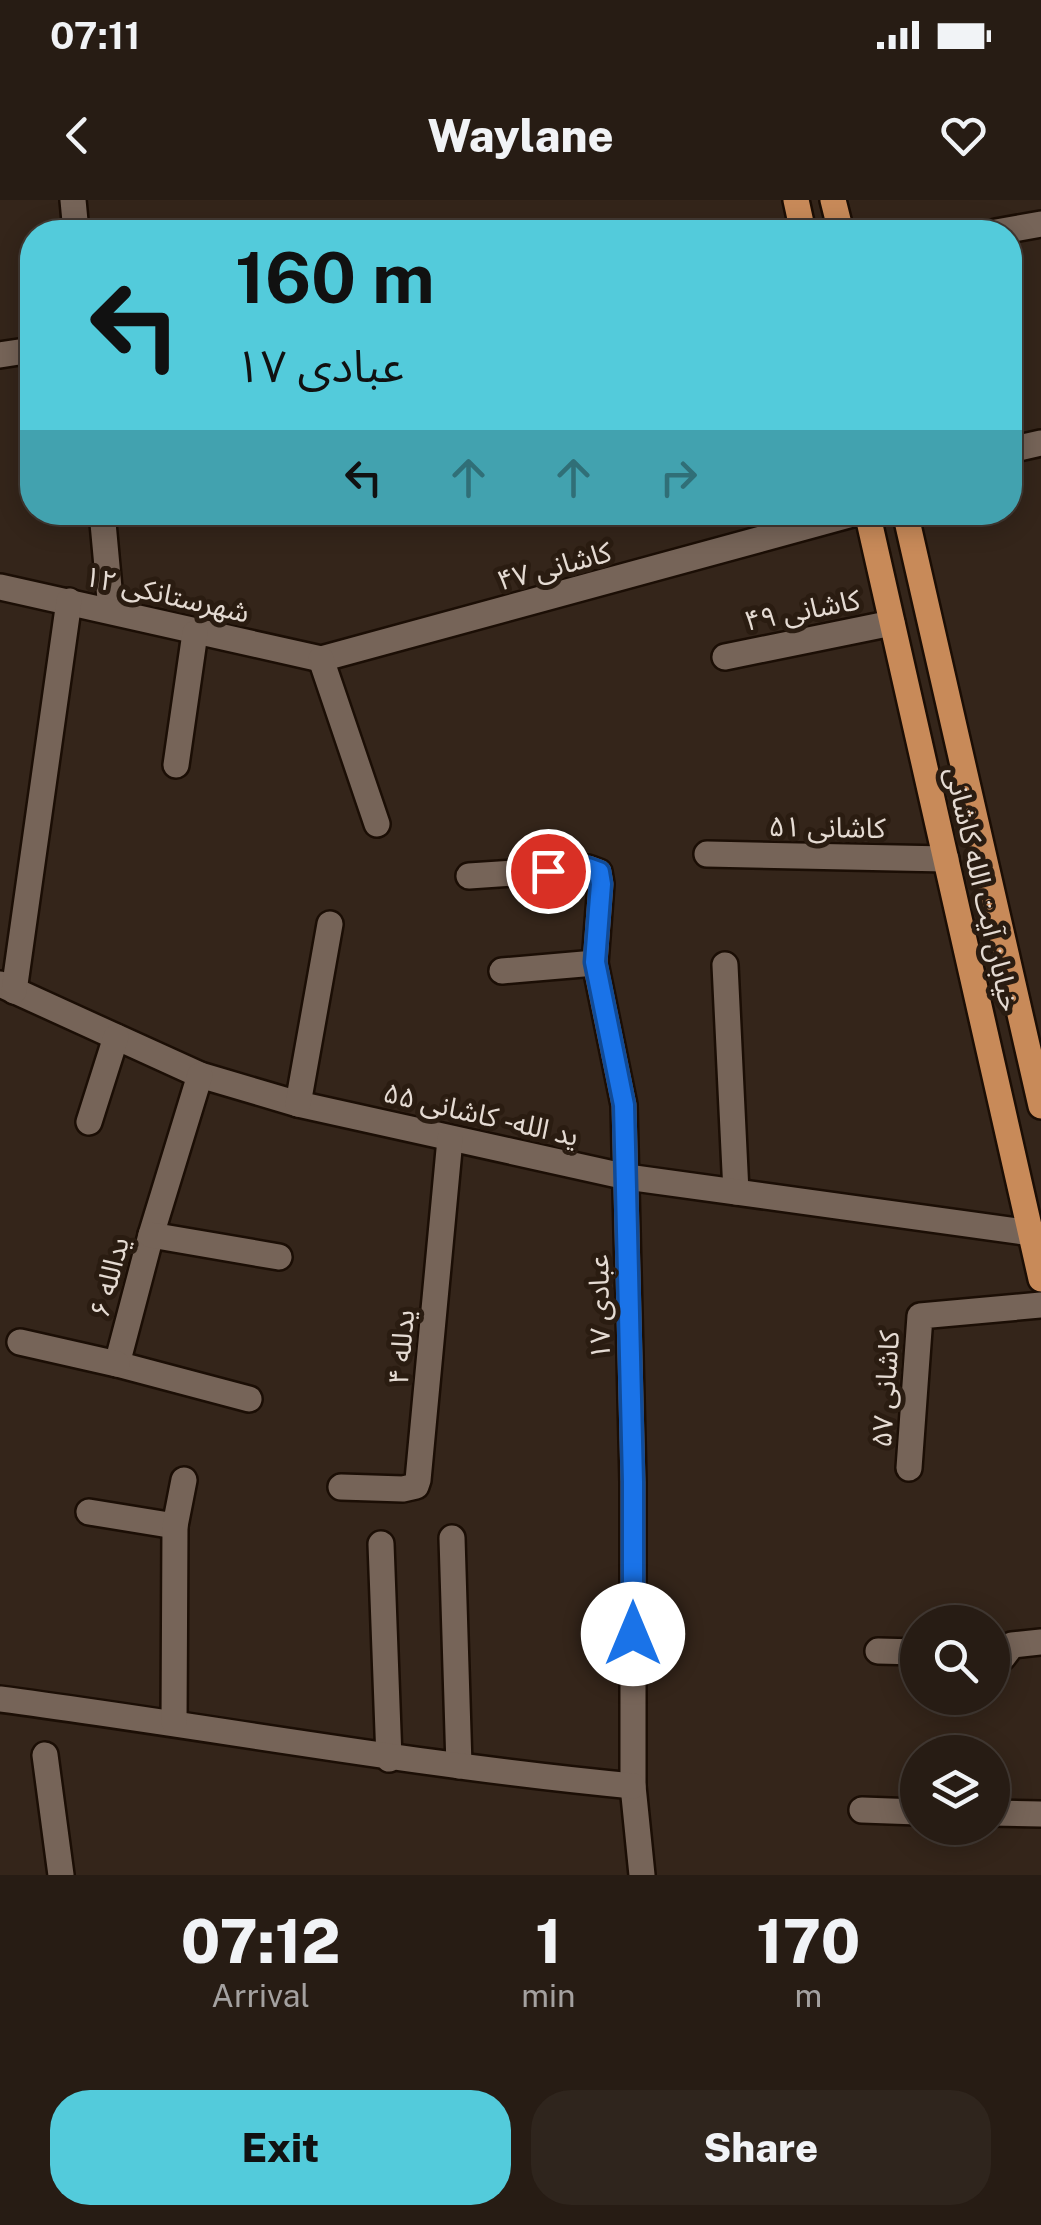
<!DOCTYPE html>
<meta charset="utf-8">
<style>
:root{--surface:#271c14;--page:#2f251d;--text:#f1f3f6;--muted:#a4a1a0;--line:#433a34;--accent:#53cbdb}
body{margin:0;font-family:"Public Sans","Noto Sans Arabic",sans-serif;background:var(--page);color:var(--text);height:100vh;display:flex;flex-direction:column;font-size:38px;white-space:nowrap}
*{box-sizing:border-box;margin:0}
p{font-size:32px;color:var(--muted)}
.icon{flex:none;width:55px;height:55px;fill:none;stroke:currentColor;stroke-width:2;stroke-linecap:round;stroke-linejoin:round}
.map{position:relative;height:1675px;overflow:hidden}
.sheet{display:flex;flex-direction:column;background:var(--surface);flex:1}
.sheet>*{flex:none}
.banner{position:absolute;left:20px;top:20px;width:1002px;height:305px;border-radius:40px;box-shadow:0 5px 25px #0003,0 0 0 2px var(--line);background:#53cbdb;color:#111;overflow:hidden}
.tools{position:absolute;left:900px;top:1405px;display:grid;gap:20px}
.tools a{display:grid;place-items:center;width:110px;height:110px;border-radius:50%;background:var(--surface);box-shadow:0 5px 25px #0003,0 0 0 2px var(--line);font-size:50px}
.pin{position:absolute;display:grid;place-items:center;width:85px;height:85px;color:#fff;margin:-42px;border:5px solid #fff;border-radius:50%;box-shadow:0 2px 10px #0007}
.me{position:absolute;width:110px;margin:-55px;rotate:0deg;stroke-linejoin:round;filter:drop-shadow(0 0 8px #0008)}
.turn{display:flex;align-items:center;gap:35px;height:210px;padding:0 50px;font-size:45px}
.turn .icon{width:130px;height:130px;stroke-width:2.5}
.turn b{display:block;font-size:70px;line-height:85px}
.lanes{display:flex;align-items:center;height:95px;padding:0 50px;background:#0003;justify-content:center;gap:50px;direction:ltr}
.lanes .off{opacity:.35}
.eta{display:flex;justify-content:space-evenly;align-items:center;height:170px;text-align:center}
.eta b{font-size:60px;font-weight:800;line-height:70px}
.button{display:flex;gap:20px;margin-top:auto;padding:20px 50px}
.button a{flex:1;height:115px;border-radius:40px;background:var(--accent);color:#111;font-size:40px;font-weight:800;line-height:115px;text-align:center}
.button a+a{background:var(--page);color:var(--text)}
.status{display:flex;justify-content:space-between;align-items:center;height:70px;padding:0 50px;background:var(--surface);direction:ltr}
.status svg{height:28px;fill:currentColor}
header{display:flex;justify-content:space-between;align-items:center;height:130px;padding:0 50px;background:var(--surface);font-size:45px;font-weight:800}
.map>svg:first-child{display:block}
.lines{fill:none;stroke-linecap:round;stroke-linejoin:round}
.minor-casing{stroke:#1b0e05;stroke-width:30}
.major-casing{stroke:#1b0e05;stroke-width:30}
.minor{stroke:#766458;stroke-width:25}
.major{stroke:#c88a59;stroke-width:25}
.route-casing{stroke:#114b97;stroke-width:25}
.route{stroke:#1a73e8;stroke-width:18}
.labels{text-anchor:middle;stroke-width:10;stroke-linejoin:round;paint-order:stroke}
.street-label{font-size:28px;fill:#e5dbd3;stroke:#2a1c11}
</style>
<div class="status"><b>07:11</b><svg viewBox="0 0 49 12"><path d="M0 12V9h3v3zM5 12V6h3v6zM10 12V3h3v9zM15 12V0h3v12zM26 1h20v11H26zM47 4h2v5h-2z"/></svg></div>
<header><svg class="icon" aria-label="back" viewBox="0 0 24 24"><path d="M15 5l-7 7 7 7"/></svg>Waylane<svg class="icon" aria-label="heart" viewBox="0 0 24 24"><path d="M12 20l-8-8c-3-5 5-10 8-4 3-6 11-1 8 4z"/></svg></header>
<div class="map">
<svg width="1041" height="1675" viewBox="0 0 1041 1675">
<rect width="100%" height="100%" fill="#34251a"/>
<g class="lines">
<!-- minor casing -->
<g class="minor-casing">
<g id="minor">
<path d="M 73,0 L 76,32"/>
<path d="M 996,32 L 1041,24"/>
<path d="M 0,155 L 32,150"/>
<path d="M 1010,250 L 1041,243"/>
<path d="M 102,312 L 111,410"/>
<path d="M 0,387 L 321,459 L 860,312"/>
<path d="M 725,457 L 892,423"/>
<path d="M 321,459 L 377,624"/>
<path d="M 176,565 L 195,433"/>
<path d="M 707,654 L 946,659"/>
<path d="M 469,676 L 588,668 L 599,672 L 601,684 L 595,763 L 624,905 L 633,1282 L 633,1586 L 642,1675"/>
<path d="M 725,765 L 736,992"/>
<path d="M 502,771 L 595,763"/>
<path d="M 0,784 L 200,875 L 298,904 L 627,977 L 1031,1033"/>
<path d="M 14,791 L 69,401"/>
<path d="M 200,875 L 151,1035 L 117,1164 L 249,1199"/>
<path d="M 298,904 L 330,724"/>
<path d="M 89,922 L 116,837"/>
<path d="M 151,1035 L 279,1057"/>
<path d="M 20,1142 L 117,1164"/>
<path d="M 909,1268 L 920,1116 L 1041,1105"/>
<path d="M 341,1287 L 403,1289 L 416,1286 L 418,1280 L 450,939"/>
<path d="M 89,1312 L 175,1326"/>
<path d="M 452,1338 L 459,1566"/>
<path d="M 381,1344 L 389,1559"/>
<path d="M 878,1451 L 918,1452"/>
<path d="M 992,1456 L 1003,1457 L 1012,1445 L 1041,1442"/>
<path d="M 0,1499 C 211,1527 421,1566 633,1586"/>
<path d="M 174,1522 L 175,1326 L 184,1280"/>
<path d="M 45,1555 L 61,1675"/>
<path d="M 862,1610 L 918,1612"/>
<path d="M 992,1613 L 1041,1614"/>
</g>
</g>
<!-- major casing -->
<g class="major-casing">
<g id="major">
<path d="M 796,0 L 803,32"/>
<path d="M 833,0 L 841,32"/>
<path d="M 867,312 L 1041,1079"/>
<path d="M 905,312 L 1041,906"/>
</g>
</g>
<!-- minor -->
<use href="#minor" class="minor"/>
<!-- major -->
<use href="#major" class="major"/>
</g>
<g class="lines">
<!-- route casing -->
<g class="route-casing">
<path id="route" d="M 548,671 L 588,668 L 599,672 L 601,684 L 595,762 L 624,905 L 633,1282 L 633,1434"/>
</g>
<!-- route -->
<use href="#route" class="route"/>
</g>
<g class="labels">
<!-- street labels -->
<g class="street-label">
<text transform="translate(554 366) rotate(-15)" y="10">کاشانی ۴۷</text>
<text transform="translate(167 394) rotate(13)" y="10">شهرستانکی ۱۲</text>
<text transform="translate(802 410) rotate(-11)" y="10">کاشانی ۴۹</text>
<text transform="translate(827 627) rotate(1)" y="10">کاشانی ۵۱</text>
<text transform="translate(983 689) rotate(77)" y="10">خیابان آیت الله کاشانی</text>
<text transform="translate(481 914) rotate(13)" y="10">ید الله - کاشانی ۵۵</text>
<text transform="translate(109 1077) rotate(-75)" y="10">یدالله ۶</text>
<text transform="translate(599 1107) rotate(-91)" y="10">عبادی ۱۷</text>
<text transform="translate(401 1147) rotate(-85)" y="10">یدلله ۴</text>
<text transform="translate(885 1189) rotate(-86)" y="10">کاشانی ۵۷</text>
</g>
</g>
</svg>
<div class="tools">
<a><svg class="icon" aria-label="search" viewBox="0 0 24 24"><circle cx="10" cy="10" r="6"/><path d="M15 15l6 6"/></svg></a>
<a><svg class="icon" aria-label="layers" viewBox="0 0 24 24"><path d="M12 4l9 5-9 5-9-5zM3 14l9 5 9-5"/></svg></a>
</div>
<div class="pin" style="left:548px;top:671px;background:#d93025"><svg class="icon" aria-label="arrive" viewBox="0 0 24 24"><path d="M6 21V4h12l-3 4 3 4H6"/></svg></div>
<svg class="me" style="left:633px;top:1434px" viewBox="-20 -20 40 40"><circle r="19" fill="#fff"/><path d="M0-13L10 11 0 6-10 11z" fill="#1a73e8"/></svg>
<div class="banner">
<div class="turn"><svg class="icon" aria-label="left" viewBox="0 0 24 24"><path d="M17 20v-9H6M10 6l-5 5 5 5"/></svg><div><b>160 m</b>عبادی ۱۷</div></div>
<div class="lanes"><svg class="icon" aria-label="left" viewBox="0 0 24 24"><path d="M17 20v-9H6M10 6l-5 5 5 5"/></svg><svg class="icon off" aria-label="ahead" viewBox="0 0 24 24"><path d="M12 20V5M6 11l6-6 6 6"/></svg><svg class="icon off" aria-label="ahead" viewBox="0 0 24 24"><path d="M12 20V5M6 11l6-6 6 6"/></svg><svg class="icon off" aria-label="right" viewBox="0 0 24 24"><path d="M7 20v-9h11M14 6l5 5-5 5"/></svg></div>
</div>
</div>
<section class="sheet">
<div class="eta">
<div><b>07:12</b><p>Arrival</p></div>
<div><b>1</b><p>min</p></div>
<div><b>170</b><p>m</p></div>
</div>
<div class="button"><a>Exit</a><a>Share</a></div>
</section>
